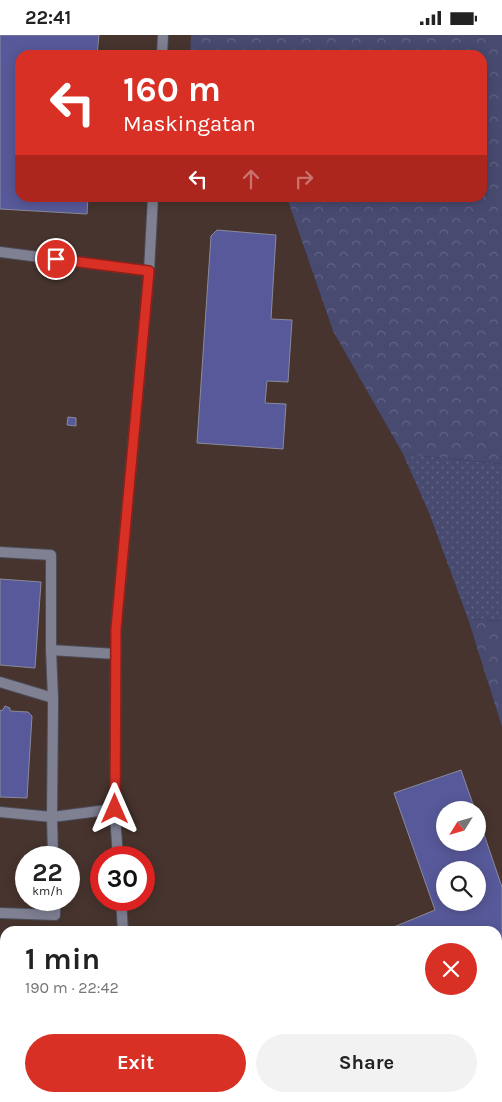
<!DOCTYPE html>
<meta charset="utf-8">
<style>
:root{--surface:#fff;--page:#f2f2f2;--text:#222;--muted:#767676;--accent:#d93025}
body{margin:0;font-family:Karla,sans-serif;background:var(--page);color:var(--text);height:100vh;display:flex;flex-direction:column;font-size:19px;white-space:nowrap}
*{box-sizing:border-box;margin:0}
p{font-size:16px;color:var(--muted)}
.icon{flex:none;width:28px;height:28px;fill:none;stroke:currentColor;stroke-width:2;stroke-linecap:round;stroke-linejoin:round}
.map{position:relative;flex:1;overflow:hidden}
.sheet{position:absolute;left:0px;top:891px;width:502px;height:176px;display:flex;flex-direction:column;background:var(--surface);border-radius:15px 15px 0 0;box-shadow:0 2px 12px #0003}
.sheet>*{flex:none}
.banner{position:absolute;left:15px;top:15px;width:472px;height:152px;border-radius:15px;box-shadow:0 2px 12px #0003;background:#d93025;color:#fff;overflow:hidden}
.needle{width:32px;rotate:233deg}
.controls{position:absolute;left:436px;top:766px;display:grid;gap:10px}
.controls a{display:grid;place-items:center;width:50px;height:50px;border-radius:50%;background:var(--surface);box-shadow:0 2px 12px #0003;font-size:25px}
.speed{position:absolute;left:15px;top:811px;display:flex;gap:10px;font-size:25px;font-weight:700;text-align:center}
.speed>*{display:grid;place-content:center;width:65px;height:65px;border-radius:50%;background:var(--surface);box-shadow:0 2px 12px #0003;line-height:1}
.speed small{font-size:12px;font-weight:400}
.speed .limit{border:8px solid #d22;background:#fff;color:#111}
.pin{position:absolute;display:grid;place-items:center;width:42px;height:42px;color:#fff;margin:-21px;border:2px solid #fff;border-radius:50%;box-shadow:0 1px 5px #0007}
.me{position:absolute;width:55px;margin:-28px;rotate:0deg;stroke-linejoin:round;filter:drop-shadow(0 0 4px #0008)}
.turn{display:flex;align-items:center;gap:18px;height:105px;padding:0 25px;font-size:22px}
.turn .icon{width:65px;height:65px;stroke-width:2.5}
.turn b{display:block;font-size:35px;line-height:42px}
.lanes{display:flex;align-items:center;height:48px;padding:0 25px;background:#0003;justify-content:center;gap:25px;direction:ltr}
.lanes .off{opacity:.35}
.round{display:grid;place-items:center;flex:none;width:52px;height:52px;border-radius:26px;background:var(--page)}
.overview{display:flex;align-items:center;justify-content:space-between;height:85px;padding:0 25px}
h1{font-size:30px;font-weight:700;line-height:38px}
.primary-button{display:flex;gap:10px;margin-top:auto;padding:10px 25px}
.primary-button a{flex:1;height:58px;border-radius:30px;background:var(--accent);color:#fff;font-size:20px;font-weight:700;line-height:58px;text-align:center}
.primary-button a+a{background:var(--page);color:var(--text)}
.status{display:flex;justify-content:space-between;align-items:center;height:35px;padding:0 25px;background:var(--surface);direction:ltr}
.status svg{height:14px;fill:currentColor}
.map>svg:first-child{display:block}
.industrial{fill:#47342e;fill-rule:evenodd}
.grass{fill:url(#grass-dots)}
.forest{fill:url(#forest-crowns)}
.building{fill:#58599a;stroke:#898b9c;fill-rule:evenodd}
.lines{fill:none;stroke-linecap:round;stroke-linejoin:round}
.service-casing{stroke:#4c4d59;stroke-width:12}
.minor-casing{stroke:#4c4d59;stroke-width:12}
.service{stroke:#7f8092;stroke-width:10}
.minor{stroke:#7f8092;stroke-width:10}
.route-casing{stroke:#8d1f18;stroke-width:12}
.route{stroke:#d93025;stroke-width:9}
</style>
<div class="status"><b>22:41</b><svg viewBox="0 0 49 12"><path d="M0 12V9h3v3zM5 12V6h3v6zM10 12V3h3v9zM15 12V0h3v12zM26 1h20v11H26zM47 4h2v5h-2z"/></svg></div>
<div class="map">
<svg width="502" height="1067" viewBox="0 0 502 1067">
<defs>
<pattern id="grass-dots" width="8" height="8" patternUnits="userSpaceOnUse" patternTransform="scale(1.25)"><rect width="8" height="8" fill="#484a70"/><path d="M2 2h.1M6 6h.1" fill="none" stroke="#626384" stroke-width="1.8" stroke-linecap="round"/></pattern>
<pattern id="forest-crowns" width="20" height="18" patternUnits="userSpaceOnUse" patternTransform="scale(1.25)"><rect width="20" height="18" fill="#484a70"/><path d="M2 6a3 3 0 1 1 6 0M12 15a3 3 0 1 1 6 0" fill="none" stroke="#626384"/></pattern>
</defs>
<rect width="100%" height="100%" fill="#2f303e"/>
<!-- industrial -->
<path class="industrial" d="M 0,0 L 191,0 L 190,20 L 20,20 L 20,162 L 287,163 L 333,296 L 403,419 L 429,478 L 468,584 L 502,692 L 502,1067 L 0,1067 ZM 445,775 L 478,775 L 478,808 L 445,808 ZM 26,822 L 69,822 L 69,865 L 26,865 ZM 101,822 L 144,822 L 144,865 L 101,865 ZM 445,835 L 478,835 L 478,868 L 445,868 ZM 5,896 L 498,896 L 498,1062 L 5,1062 Z"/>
<!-- grass -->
<path class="grass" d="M 403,419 L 502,429 L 502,586 L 468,584 L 429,478 Z"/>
<!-- forest -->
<g class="forest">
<path d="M 191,0 L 502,0 L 502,429 L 403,419 L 333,296 L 287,163 L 482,162 L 482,20 L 190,20 Z"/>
<path d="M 468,584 L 502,586 L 502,692 Z"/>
</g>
<!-- building -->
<g class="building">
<path d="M 0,0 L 99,0 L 97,20 L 20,20 L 20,162 L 88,162 L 87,179 L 0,174 Z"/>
<path d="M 217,195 L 276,200 L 271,284 L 292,285 L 288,347 L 267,346 L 265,368 L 286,369 L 283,414 L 197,408 L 211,201 Z"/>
<path d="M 68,382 L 76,383 L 76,391 L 67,390 Z"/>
<path d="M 0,544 L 41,547 L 35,633 L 0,630 Z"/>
<path d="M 5,671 L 10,673 L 10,676 L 28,677 L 32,681 L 27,763 L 0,762 L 0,675 L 2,676 Z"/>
<path d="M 461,735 L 475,775 L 445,775 L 445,808 L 478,808 L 478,782 L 502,852 L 502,920 L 498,922 L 498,896 L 384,896 L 435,875 L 394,758 ZM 445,835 L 478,835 L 478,868 L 445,868 Z"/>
<rect x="69" y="834" width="3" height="10"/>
<rect x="0" y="938" width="5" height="44"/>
<path d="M 502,1041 L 502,1067 L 440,1067 L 451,1062 L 498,1062 L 498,1043 Z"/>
</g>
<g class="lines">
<!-- service casing -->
<g class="service-casing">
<g id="service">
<path d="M 0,517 L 51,520 L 51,615"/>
<path d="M 0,647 L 53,663 L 53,672 L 52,782 L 0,777"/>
<path d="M 53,663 L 51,615 L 116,619"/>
<path d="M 53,822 L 52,782 L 115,774"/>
<path d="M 0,878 L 55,880 L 55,865"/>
<path d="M 498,1013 L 502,1011"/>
<path d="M 0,1048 L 5,1048"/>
<path d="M 356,1067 L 368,1062"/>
</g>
</g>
<!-- minor casing -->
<g class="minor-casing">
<g id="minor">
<path d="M 162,20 L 163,0"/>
<path d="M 0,217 L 149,236"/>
<path d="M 118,822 L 115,781 L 116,594 L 149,236 L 153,162"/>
<path d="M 121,865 L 123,896"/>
<path d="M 163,1062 L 165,1067"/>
</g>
</g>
<!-- service -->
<use href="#service" class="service"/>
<!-- minor -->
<use href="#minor" class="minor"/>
</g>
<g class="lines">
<!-- route casing -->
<g class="route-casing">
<path id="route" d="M 56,224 L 149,236 L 116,594 L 115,774"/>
</g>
<!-- route -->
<use href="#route" class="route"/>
</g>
</svg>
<div class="controls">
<a><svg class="needle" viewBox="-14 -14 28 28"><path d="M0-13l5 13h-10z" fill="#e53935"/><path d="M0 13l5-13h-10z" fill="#767676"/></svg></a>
<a><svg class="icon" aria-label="search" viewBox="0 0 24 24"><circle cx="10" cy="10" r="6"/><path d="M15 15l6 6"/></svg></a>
</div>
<div class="speed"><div>22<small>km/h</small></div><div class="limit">30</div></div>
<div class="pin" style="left:56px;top:224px;background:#d93025"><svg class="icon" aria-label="arrive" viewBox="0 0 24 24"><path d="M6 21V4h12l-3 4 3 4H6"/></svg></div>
<svg class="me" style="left:115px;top:774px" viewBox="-20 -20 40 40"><path d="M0-17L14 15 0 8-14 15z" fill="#d93025" stroke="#fff" stroke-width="4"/></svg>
<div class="banner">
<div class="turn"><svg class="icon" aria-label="left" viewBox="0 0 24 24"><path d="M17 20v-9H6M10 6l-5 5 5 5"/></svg><div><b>160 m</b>Maskingatan</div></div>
<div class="lanes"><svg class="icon" aria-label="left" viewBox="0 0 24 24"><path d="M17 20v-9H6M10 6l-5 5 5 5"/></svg><svg class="icon off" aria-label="ahead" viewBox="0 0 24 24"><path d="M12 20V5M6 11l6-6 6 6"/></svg><svg class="icon off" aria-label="right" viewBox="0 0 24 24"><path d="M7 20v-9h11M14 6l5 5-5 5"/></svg></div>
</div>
<section class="sheet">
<div class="overview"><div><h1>1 min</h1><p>190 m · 22:42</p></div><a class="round" style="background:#d93025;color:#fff"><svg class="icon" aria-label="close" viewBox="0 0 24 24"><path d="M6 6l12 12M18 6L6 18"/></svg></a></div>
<div class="primary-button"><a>Exit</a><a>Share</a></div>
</section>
</div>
